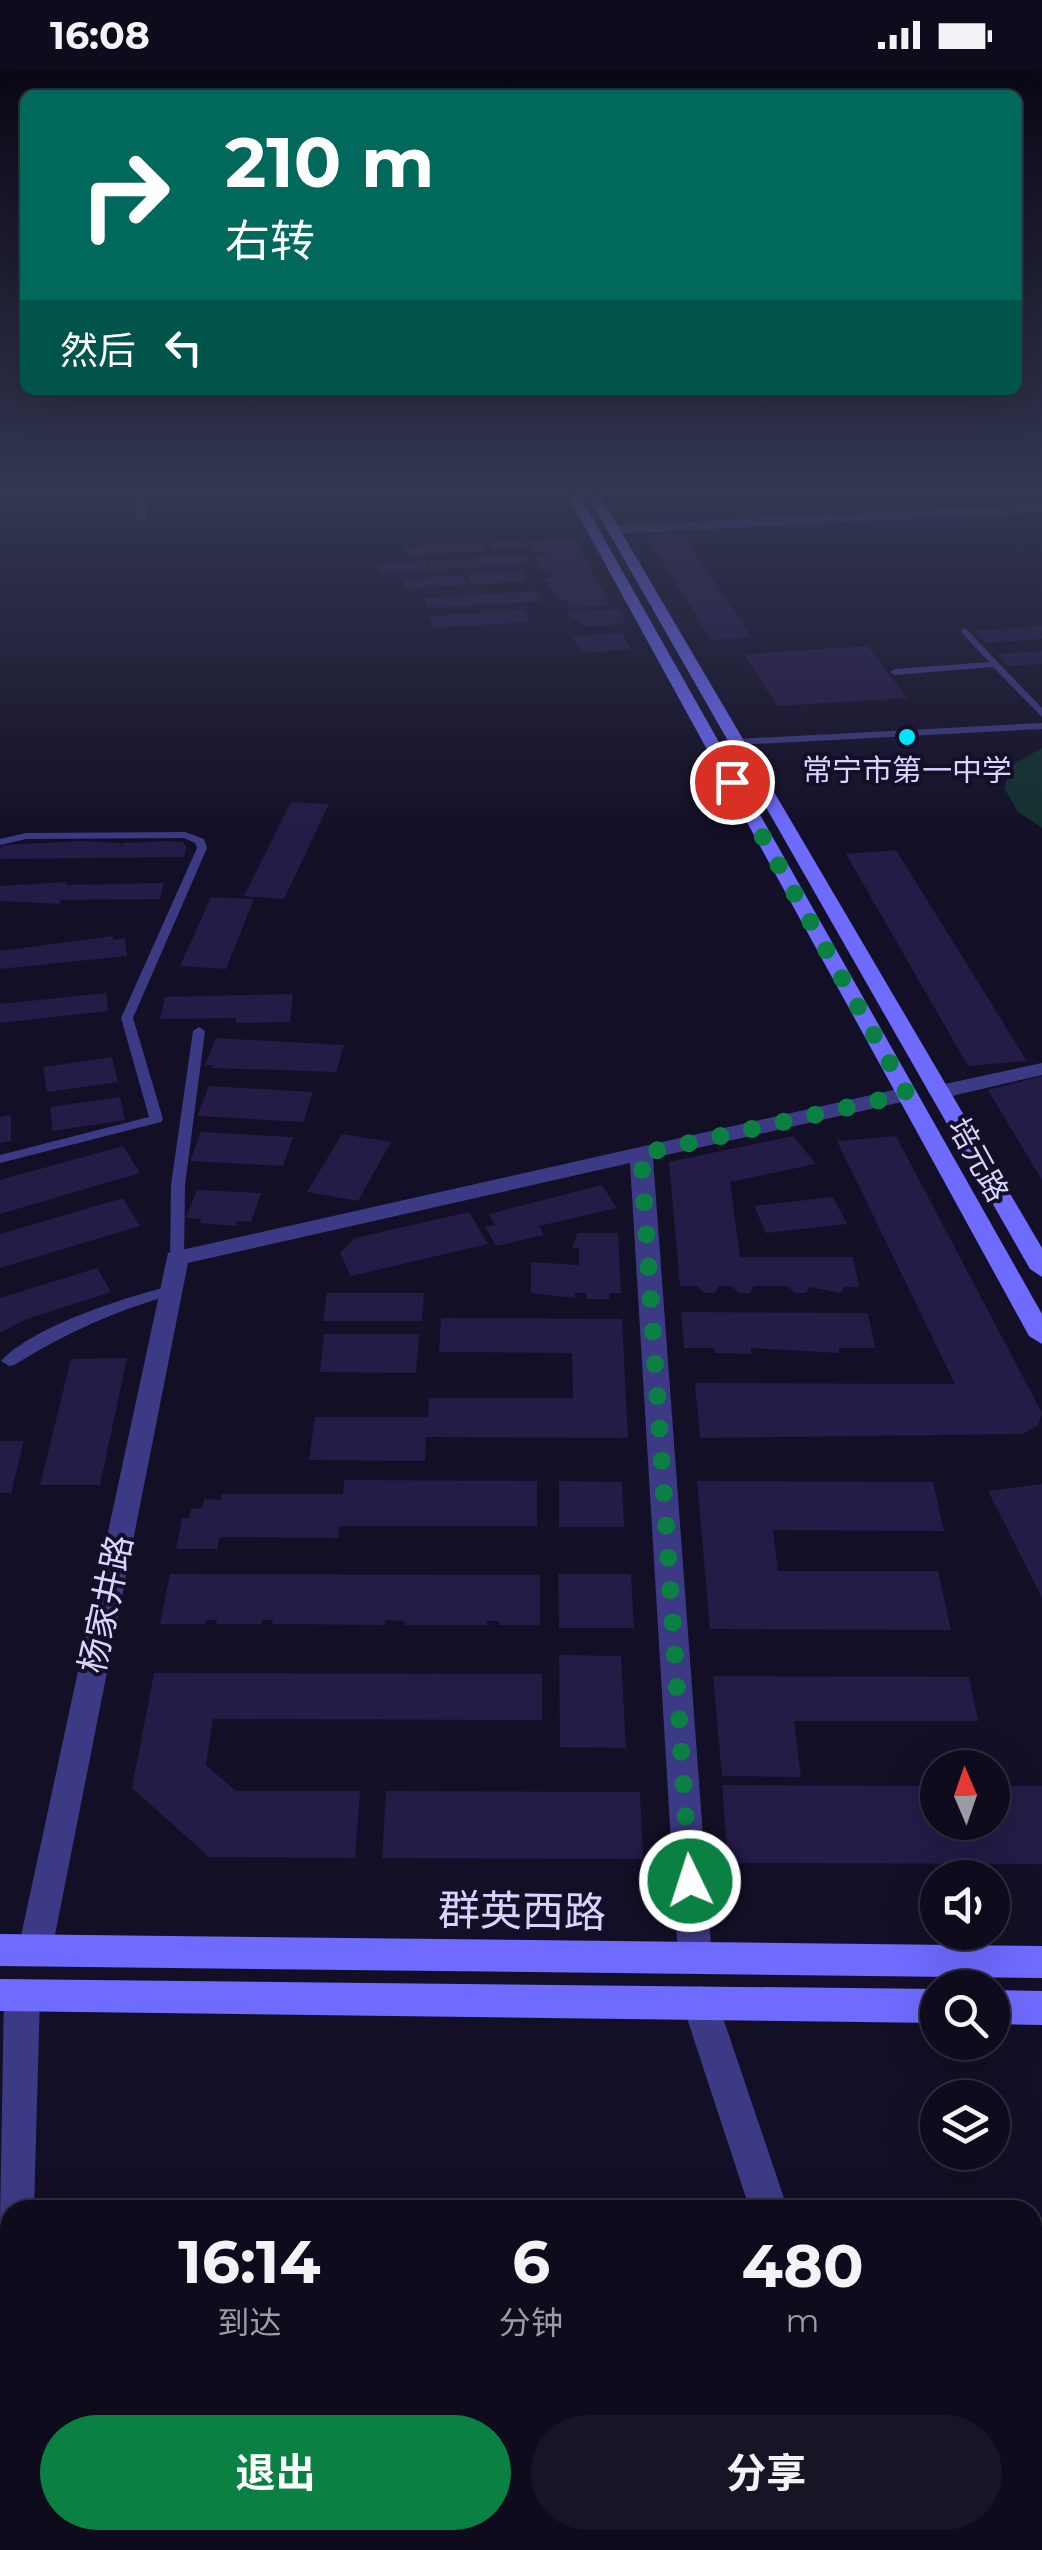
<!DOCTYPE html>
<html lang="zh">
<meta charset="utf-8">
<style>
:root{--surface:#0e0b1c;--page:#171425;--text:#f1f3f6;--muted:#9b9ba3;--line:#2e2b3b;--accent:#0b8043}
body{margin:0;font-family:Montserrat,"Noto Sans SC",sans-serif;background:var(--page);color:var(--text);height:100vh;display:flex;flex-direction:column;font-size:38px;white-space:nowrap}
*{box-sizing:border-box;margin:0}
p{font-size:32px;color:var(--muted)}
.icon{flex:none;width:55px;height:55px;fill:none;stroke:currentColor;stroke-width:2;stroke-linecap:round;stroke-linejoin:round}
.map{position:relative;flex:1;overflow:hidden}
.sheet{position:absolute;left:0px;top:2130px;width:1042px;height:350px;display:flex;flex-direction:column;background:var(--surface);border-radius:30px 30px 0 0;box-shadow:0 10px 40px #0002,0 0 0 2px var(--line)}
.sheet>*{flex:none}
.top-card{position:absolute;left:20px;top:20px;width:1002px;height:305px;border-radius:15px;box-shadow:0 10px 40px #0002,0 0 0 2px var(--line);background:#00695c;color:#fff;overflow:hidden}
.needle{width:65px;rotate:358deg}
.buttons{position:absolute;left:920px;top:1680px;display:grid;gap:20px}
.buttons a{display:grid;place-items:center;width:90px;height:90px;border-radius:50%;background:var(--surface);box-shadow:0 10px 40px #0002,0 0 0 2px var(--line);font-size:50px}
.pin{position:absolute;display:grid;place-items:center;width:85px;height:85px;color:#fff;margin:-42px;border:5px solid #fff;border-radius:50%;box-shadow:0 2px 10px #0007}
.me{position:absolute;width:110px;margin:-55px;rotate:356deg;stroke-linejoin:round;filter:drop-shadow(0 0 8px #0008)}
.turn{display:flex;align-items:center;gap:35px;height:210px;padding:0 40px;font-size:45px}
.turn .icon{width:130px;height:130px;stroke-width:2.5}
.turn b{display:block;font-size:70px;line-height:85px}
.then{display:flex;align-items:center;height:95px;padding:0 40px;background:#0003;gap:20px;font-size:38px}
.eta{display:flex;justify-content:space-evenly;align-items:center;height:170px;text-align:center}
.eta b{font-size:60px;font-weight:700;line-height:70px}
.cta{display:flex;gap:20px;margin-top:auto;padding:20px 40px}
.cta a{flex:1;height:115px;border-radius:60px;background:var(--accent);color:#fff;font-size:40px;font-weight:700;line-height:115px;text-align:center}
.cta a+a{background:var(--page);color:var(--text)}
.status{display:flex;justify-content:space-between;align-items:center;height:70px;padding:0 50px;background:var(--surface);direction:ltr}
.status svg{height:28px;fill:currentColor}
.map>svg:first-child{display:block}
.green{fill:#12302f}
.building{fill:#241b47}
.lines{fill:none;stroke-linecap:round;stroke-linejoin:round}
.lane{fill:#3d3a85;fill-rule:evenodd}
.street{fill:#3d3a85;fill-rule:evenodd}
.secondary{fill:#6f6bff;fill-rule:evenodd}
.route{stroke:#0b8043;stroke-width:18;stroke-dasharray:0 32.4}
.poi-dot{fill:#00e5ff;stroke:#130f26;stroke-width:4}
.labels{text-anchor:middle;stroke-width:8;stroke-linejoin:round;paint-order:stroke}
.far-poi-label{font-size:30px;fill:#d9d4ff;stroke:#130f26}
.far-street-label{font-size:30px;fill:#d9d4ff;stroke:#130f26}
.street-label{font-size:35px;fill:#d9d4ff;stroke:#130f26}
.near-street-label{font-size:42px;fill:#d9d4ff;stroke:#130f26}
</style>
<div class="status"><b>16:08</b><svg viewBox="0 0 49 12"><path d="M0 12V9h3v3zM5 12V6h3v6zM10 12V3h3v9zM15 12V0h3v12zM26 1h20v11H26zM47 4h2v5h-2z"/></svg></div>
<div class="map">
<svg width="1042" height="2480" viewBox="0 0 1042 2480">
<rect width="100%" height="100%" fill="#130f26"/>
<!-- green -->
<path class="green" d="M 1042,678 L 1042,758 L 1018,742 L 1004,718 L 1012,695 Z"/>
<!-- building -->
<g class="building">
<path d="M 113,431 L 108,445 L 0,446 L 0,432 Z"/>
<path d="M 682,463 L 724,526 L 752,567 L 711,570 L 646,465 Z"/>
<path d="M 575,468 L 590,497 L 610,535 L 570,538 L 566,530 L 559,530 L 543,508 L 555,507 L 551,500 L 541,500 L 535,488 L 552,487 L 549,481 L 533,482 L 528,471 Z"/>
<path d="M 521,470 L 525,478 L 493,480 L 489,472 Z"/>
<path d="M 482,472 L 486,481 L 407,485 L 404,477 Z"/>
<path d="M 524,485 L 529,494 L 432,500 L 428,491 Z"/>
<path d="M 425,491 L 429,501 L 380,504 L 377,494 Z"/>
<path d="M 521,501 L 526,511 L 471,515 L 466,504 Z"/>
<path d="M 463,505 L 467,515 L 406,519 L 403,509 Z"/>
<path d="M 538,521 L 543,531 L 428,538 L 424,528 Z"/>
<path d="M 618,539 L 626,554 L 584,557 L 580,549 L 571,549 L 567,542 Z"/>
<path d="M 524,540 L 529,552 L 433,558 L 429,546 Z"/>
<path d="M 1042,556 L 1042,569 L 986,573 L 974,561 Z"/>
<path d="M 622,563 L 631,580 L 581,583 L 572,566 Z"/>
<path d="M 868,576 L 907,628 L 777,636 L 744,584 Z"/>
<path d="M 1042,581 L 1042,594 L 1008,596 L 997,584 Z"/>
<path d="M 291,732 L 329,734 L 284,829 L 244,826 Z"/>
<path d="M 82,771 L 121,773 L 120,777 L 124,773 L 166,771 L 183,772 L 186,776 L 184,787 L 0,789 L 0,779 L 4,775 Z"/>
<path d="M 896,780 L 919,817 L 1027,991 L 968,996 L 846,784 Z"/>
<path d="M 67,812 L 67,815 L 164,813 L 160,829 L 61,830 L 60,834 L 0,831 L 0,816 Z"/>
<path d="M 211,827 L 254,829 L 226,899 L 180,896 Z"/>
<path d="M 113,866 L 113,870 L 125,868 L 127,886 L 0,899 L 0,881 Z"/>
<path d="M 106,923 L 108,941 L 0,953 L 0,934 Z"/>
<path d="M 293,924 L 290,952 L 236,953 L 236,948 L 160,949 L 165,927 Z"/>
<path d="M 216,968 L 344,975 L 336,1002 L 212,998 L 213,995 L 205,995 Z"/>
<path d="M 112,987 L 118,1012 L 47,1022 L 43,997 Z"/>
<path d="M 1042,1006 L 1042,1110 L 988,1020 Z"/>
<path d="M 209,1016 L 313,1022 L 303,1052 L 197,1046 Z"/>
<path d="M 120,1027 L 125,1050 L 53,1061 L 50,1037 Z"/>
<path d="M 11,1045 L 11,1071 L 0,1073 L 0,1047 Z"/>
<path d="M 201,1062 L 293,1067 L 283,1096 L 190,1091 Z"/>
<path d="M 342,1064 L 391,1072 L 358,1131 L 307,1122 Z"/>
<path d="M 793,1066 L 816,1094 L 730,1112 L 740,1187 L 853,1187 L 859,1217 L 845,1217 L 840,1223 L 810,1217 L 806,1223 L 795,1223 L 787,1216 L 754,1216 L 750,1223 L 739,1223 L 731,1216 L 719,1216 L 715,1223 L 704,1223 L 697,1216 L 680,1216 L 669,1092 Z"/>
<path d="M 896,1066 L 1042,1343 L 1038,1356 L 1022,1364 L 700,1368 L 695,1313 L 955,1314 L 837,1071 Z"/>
<path d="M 123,1076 L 140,1103 L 0,1144 L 0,1110 Z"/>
<path d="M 602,1115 L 617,1138 L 539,1156 L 544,1165 L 496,1176 L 485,1157 L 495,1155 L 489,1144 Z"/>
<path d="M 197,1120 L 261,1123 L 251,1152 L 237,1151 L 236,1156 L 200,1153 L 201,1149 L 186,1148 Z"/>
<path d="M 833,1127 L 847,1154 L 766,1163 L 754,1136 Z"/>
<path d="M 123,1128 L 140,1156 L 0,1198 L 0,1164 Z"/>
<path d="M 469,1142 L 488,1174 L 351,1206 L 340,1183 L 355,1168 Z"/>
<path d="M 578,1163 L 618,1163 L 621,1223 L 609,1223 L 609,1229 L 587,1229 L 586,1223 L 575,1223 L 575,1228 L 531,1223 L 531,1192 L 579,1195 L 579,1178 L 572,1178 Z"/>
<path d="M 97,1198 L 111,1222 L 24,1250 L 0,1263 L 0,1228 Z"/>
<path d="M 327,1223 L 424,1223 L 422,1251 L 323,1251 Z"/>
<path d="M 681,1242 L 868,1243 L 875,1278 L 839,1278 L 839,1283 L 751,1278 L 751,1284 L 715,1283 L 714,1278 L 684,1278 Z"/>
<path d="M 441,1248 L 622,1249 L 628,1368 L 426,1367 L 425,1391 L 309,1390 L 315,1347 L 428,1347 L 429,1328 L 573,1328 L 572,1283 L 439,1282 Z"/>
<path d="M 324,1264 L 419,1264 L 416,1303 L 320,1302 Z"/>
<path d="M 127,1288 L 100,1415 L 40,1415 L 71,1289 Z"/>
<path d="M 0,1371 L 24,1371 L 11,1423 L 0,1423 Z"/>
<path d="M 344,1410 L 537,1411 L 537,1456 L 339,1456 L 338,1468 L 220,1467 L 217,1479 L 176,1479 L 182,1448 L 189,1448 L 191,1439 L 202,1438 L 204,1429 L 221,1430 L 222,1424 L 343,1424 Z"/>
<path d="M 559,1411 L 622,1412 L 624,1457 L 559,1457 Z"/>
<path d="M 697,1411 L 933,1412 L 944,1461 L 773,1460 L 778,1501 L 938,1501 L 951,1560 L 710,1559 Z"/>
<path d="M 1042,1414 L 1042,1528 L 988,1421 Z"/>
<path d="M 170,1504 L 540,1505 L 540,1555 L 499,1555 L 499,1551 L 487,1551 L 487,1555 L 404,1555 L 405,1551 L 386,1550 L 385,1555 L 272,1554 L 273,1550 L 262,1550 L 262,1554 L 216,1554 L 217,1550 L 206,1550 L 205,1554 L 160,1554 Z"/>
<path d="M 558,1504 L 631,1504 L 634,1558 L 559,1558 Z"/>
<path d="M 559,1585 L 621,1586 L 626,1678 L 560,1677 Z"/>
<path d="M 154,1603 L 542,1604 L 542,1650 L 213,1649 L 206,1695 L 236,1721 L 360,1721 L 355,1788 L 209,1787 L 132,1718 Z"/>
<path d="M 713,1606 L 969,1607 L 978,1651 L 794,1651 L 801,1707 L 722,1706 Z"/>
<path d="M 722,1715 L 938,1716 L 938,1752 L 992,1752 L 992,1716 L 1042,1716 L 1042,1794 L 728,1793 Z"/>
<path d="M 386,1721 L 640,1722 L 643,1789 L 382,1788 Z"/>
</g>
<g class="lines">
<!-- lane -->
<g class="lane">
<path d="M 965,558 L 1042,638 L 1042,647 L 993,597 L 895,605 L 890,602 L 895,599 L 989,592 L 962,563 L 962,559 Z"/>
<path d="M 1042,653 L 1042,659 L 736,675 L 731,672 L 736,669 Z"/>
<path d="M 185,762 L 204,769 L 207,778 L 133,948 L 163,1049 L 161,1052 L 0,1093 L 0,1085 L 149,1047 L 121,948 L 197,778 L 195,773 L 184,768 L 26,769 L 0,775 L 0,769 L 26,763 Z"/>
<path d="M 199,957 L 205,961 L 185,1115 L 184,1188 L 177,1193 L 170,1188 L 171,1115 L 193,961 Z"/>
<path d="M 170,1216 L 177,1221 L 175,1224 C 117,1240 65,1263 14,1295 L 9,1296 L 1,1291 C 34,1256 123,1228 170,1216 Z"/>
</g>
<!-- street -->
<g class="street">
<path d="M 135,419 L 147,419 L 146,451 L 135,448 Z"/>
<path d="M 1042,434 L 1042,442 L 613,464 L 606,460 L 613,456 Z"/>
<path d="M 1042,993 L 1042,1005 L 939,1029 L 928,1022 L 931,1017 Z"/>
<path d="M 907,1017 L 918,1024 L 915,1029 L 653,1088 L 712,1888 L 707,1899 L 695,1904 L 683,1899 L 678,1888 L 630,1093 L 188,1193 L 52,1880 L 47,1891 L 35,1896 L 23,1891 L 18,1880 L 168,1183 Z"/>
<path d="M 22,1909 L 35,1913 L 40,1925 L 34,2140 L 10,2140 L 10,2157 L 0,2151 L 4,1925 L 9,1913 Z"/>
<path d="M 700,1916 L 713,1921 L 718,1933 L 788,2140 L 750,2140 L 682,1933 L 687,1921 Z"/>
<path d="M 10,2287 L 10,2470 L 27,2470 L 27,2480 L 0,2480 L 0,2291 Z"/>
<path d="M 856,2470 L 900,2470 L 904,2480 L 860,2480 Z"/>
</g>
<!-- secondary -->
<g class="secondary">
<path d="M 564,419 L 576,419 L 1042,1244 L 1042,1274 L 1029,1266 Z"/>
<path d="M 584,419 L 596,419 L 1042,1178 L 1042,1207 L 1030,1199 Z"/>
<path d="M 0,1864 L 1042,1876 L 1042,1908 L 0,1896 Z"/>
<path d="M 0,1909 L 938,1919 L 938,1953 L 0,1941 Z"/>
<path d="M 992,1920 L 1042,1921 L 1042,1955 L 992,1954 Z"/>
</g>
</g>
<!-- sky -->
<linearGradient id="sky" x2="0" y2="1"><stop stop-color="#0a0815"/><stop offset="0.55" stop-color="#333752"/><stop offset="1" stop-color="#333752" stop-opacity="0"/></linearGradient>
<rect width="1042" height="766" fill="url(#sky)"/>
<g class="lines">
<!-- route -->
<path class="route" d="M 690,1811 L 641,1084 L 907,1024 L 732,712"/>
</g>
<!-- markers -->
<circle class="poi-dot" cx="907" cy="667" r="10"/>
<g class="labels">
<!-- far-poi labels -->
<g class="far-poi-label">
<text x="907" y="711">常宁市第一中学</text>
</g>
<!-- far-street labels -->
<g class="far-street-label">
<text transform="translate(978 1090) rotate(61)" y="10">培元路</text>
</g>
<!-- street labels -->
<g class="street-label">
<text transform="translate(106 1534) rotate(-78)" y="12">杨家井路</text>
</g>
<!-- near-street labels -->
<g class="near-street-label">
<text transform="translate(522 1841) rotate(1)" y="15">群英西路</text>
</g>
</g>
</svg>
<div class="buttons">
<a><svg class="needle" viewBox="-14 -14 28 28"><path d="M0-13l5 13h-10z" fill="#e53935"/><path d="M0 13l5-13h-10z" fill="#9b9ba3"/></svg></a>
<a><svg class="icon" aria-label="sound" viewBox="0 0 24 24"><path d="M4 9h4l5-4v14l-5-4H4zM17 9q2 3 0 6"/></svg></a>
<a><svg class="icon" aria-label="search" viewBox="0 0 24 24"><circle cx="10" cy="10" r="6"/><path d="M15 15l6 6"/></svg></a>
<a><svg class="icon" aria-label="layers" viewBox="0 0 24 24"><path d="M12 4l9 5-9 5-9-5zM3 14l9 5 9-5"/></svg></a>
</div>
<div class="pin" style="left:732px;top:712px;background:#d93025"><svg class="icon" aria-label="arrive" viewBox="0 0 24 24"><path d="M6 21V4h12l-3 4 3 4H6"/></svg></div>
<svg class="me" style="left:690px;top:1811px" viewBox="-20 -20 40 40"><circle r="17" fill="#0b8043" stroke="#fff" stroke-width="3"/><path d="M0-11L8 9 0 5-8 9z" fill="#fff"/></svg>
<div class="top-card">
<div class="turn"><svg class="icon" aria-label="right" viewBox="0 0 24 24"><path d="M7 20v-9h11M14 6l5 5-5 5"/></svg><div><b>210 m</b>右转</div></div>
<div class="then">然后<svg class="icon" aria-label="left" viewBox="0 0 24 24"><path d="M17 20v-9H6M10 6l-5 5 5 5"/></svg></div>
</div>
<section class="sheet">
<div class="eta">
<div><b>16:14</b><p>到达</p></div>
<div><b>6</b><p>分钟</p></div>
<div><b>480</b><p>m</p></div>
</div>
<div class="cta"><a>退出</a><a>分享</a></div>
</section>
</div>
